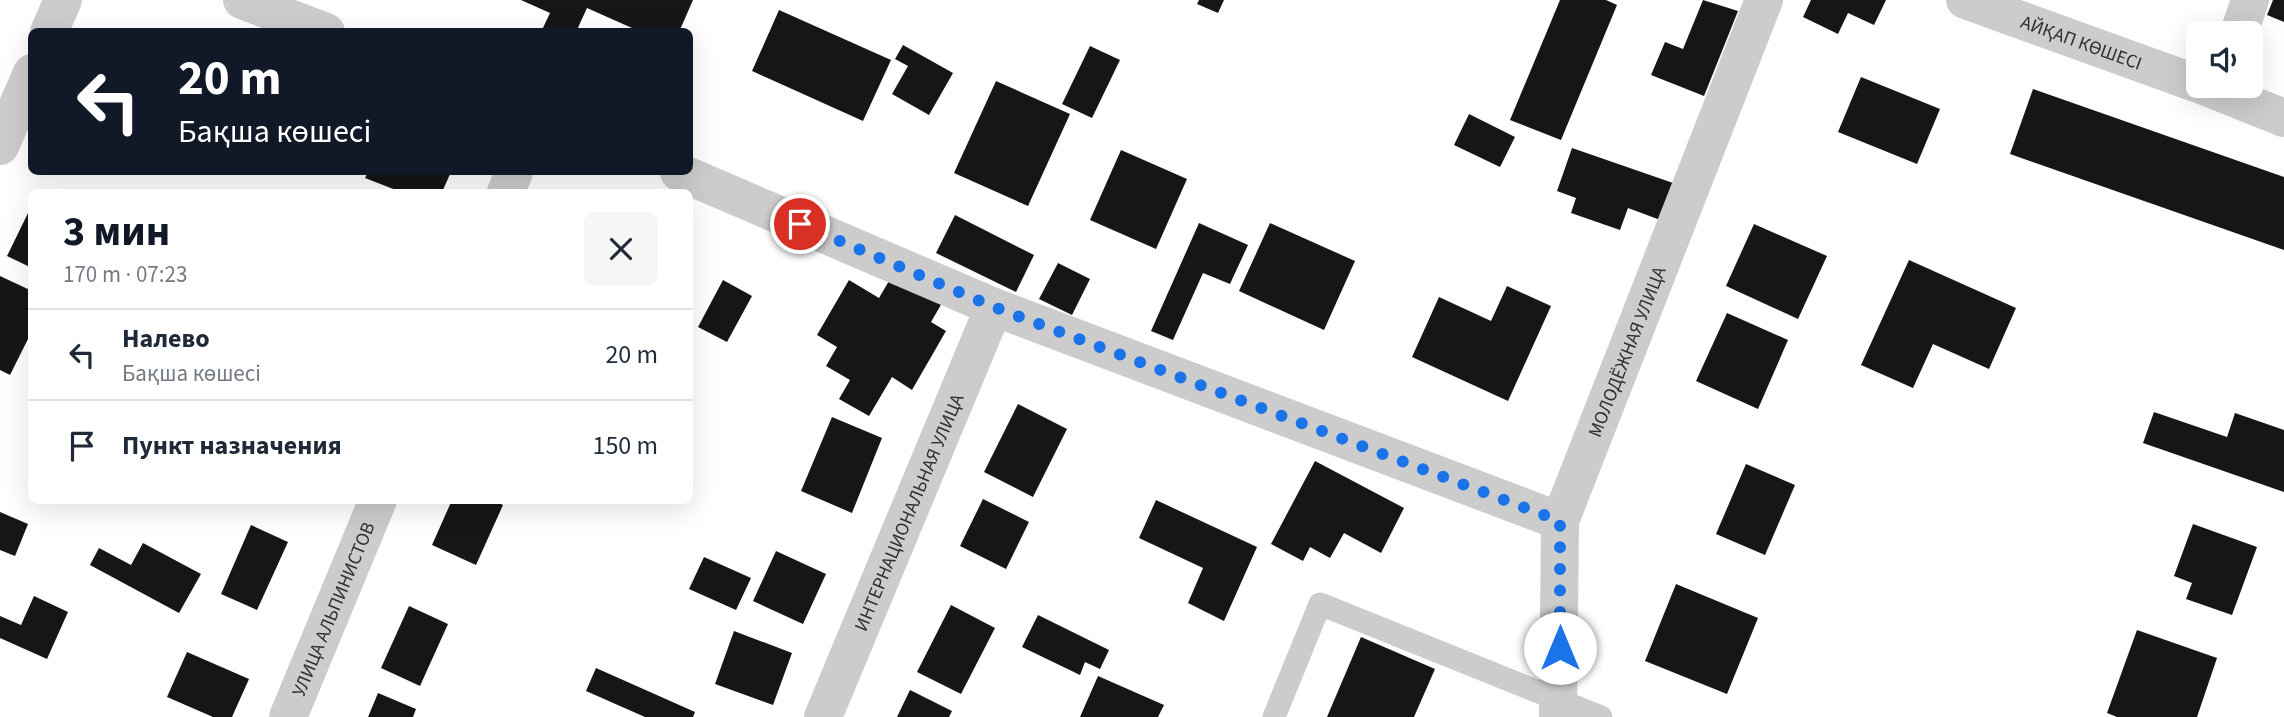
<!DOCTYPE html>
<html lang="ru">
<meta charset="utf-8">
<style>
:root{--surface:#fff;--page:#f6f6f7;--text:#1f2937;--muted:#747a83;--line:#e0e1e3;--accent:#111827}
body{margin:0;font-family:"Source Sans 3",sans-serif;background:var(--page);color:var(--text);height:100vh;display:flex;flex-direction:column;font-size:26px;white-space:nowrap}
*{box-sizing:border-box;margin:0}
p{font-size:23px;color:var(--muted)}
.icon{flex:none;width:38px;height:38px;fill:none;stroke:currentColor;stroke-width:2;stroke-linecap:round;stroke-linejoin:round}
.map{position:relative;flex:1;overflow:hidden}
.drawer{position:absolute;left:28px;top:189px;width:665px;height:315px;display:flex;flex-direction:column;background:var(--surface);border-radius:10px;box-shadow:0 7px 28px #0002}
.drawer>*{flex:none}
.hud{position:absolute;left:28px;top:28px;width:665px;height:147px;border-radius:10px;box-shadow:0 7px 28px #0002;background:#111827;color:#fff;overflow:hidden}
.buttons{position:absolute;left:2186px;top:21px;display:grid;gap:14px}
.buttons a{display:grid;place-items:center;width:77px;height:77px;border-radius:10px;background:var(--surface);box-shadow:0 7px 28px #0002;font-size:35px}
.pin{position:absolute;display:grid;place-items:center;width:60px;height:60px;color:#fff;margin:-30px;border:4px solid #fff;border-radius:50%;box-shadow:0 2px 7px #0007}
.me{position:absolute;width:77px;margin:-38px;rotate:0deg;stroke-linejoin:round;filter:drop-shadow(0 0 5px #0008)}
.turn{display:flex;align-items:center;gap:24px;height:147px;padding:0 35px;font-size:32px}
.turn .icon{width:91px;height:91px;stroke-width:2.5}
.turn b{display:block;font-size:49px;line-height:60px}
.round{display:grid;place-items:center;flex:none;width:74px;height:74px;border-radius:10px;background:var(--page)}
.headline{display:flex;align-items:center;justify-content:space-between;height:119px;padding:0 35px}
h1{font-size:42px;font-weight:700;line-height:52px;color:var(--accent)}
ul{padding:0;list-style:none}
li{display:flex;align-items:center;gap:21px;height:91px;padding:0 35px;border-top:2px solid var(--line)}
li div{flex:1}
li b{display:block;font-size:26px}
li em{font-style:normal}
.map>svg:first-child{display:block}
.building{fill:#161616}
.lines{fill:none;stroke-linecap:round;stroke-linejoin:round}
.service{stroke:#ccc;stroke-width:23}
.minor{stroke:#ccc;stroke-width:38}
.route{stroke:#1a73e8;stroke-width:12;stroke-dasharray:0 21.6}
.labels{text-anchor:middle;stroke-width:7;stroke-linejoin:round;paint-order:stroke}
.street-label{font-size:19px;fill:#2f2f2f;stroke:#fff}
</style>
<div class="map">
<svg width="2284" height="717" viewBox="0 0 2284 717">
<rect width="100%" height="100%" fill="#fff"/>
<!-- building -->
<g class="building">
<path d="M 521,0 L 693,0 L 679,32 L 641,32 L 587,8 L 576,32 L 541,32 L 550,13 Z"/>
<path d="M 1199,0 L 1224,0 L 1218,13 L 1197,4 Z"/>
<path d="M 1560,0 L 1606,0 L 1617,5 L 1561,140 L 1510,120 Z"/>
<path d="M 1703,0 L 1738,11 L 1704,96 L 1651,75 L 1665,42 L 1683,49 Z"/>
<path d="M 1811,0 L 1886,0 L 1874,25 L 1848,13 L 1838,34 L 1803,17 Z"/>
<path d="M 2273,0 L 2284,0 L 2284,22 L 2267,15 Z"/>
<path d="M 779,10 L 891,60 L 863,121 L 752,71 Z"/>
<path d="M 903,45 L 953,73 L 929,115 L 892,94 L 908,66 L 895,59 Z"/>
<path d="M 1090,46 L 1120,60 L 1092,118 L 1062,104 Z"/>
<path d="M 1861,77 L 1940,109 L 1917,164 L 1838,132 Z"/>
<path d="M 996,81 L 1070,114 L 1028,206 L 954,173 Z"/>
<path d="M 2033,89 L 2284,177 L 2284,250 L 2010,154 Z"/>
<path d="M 1469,114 L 1515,137 L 1500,167 L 1454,145 Z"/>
<path d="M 1572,148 L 1676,184 L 1663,221 L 1628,208 L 1620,230 L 1571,213 L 1576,198 L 1557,191 Z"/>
<path d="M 1121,150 L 1187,179 L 1156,249 L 1090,220 Z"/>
<path d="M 368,172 L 451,172 L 442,192 L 401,192 L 365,178 Z"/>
<path d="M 32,205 L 32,268 L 7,256 Z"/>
<path d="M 955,215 L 1034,255 L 1016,292 L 936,253 Z"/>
<path d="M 1199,223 L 1248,245 L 1230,284 L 1203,273 L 1173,340 L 1151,331 Z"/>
<path d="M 1270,223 L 1355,261 L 1324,330 L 1239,291 Z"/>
<path d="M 1754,224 L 1827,256 L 1798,319 L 1726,286 Z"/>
<path d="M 1909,260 L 2016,308 L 1989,369 L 1933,344 L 1913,388 L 1861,365 Z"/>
<path d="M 1058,263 L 1090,279 L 1072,315 L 1039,299 Z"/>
<path d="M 893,274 L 942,303 L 931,322 L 946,331 L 912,390 L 892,377 L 869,416 L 839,399 L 850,380 L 826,366 L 837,347 L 817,335 L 849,280 L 879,298 Z"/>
<path d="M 0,276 L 32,291 L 32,331 L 10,375 L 0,370 Z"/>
<path d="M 723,280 L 752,296 L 727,342 L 698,327 Z"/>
<path d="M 1507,286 L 1551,306 L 1508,401 L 1412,357 L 1439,297 L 1491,321 Z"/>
<path d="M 1727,313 L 1788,340 L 1758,409 L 1696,381 Z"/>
<path d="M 1018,404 L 1067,429 L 1033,497 L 984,472 Z"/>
<path d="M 2154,412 L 2227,437 L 2235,413 L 2284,430 L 2284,492 L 2143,443 Z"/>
<path d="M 832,417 L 882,438 L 852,513 L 801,491 Z"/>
<path d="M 1315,461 L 1404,508 L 1381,553 L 1344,533 L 1330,558 L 1310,547 L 1303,561 L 1271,544 Z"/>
<path d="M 1746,464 L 1795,485 L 1765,555 L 1716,534 Z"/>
<path d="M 983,499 L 1029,522 L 1006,569 L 960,546 Z"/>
<path d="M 452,500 L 493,500 L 503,505 L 476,565 L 432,545 Z"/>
<path d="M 1156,500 L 1257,547 L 1224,621 L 1188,603 L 1203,568 L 1139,538 Z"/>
<path d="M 0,512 L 28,524 L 15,556 L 0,550 Z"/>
<path d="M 2193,524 L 2257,547 L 2232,615 L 2186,599 L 2192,583 L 2174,576 Z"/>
<path d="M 251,525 L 288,542 L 257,610 L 221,594 Z"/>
<path d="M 143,543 L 201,574 L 179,613 L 90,565 L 99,548 L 131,565 Z"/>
<path d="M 776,551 L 826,574 L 803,624 L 753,601 Z"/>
<path d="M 704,557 L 751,578 L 736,610 L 689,589 Z"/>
<path d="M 1676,584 L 1758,618 L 1727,694 L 1645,661 Z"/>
<path d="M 34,596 L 68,612 L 47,659 L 0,638 L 0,616 L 21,625 Z"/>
<path d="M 951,605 L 995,628 L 961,694 L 917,672 Z"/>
<path d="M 409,606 L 448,624 L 420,686 L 381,668 Z"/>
<path d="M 1038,615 L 1109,650 L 1100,669 L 1085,662 L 1080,675 L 1022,647 Z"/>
<path d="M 2137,630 L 2217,658 L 2197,717 L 2117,717 L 2107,713 Z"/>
<path d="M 734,631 L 792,653 L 773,705 L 715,684 Z"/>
<path d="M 1361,637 L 1435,669 L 1414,717 L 1327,717 Z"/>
<path d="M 187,652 L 249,679 L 232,717 L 213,717 L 167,697 Z"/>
<path d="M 596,668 L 695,712 L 693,717 L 645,717 L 586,691 Z"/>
<path d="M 1098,676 L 1164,705 L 1158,717 L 1080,717 Z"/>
<path d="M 910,690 L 952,711 L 949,717 L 897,717 Z"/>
<path d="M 378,693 L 416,709 L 413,717 L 368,717 Z"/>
</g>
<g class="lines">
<!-- service -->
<path class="service" d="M 1274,717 L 1320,604 L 1601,717"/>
<!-- minor -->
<g class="minor">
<path d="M 242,0 L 326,32"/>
<path id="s1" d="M 1965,0 L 2198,84"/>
<path d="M 49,32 L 63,0"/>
<path d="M 2239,33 L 2250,0"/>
<path d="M 2204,86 L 2284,118"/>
<path d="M 0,146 L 32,73"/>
<path d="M 679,172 L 994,307 L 1560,521"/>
<path d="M 506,192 L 514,172"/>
<path id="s2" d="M 288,717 L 378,500"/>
<path id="s3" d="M 823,717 L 994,307"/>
<path id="s4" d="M 1558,717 L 1560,521 L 1764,0"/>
</g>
</g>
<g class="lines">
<!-- route -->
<path class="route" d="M 800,224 L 994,307 L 1560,521 L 1560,648"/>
</g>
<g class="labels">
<!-- street labels -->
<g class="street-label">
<text dy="7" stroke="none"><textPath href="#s1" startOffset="124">АЙҚАП КӨШЕСІ</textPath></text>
<text dy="7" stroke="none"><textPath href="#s4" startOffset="378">МОЛОДЁЖНАЯ УЛИЦА</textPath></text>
<text dy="7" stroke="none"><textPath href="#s3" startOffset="222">ИНТЕРНАЦИОНАЛЬНАЯ УЛИЦА</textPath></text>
<text dy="7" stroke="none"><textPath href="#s2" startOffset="117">УЛИЦА АЛЬПИНИСТОВ</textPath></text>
</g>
</g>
</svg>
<div class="buttons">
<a><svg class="icon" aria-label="sound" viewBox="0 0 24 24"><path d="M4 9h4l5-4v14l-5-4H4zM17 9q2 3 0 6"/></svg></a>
</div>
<div class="pin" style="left:800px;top:224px;background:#d93025"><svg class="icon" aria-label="arrive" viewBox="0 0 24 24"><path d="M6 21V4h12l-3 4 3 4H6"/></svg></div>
<svg class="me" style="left:1560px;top:648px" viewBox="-20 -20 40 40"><circle r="19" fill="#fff"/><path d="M0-13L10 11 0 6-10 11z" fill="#1a73e8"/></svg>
<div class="hud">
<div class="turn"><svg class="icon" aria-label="left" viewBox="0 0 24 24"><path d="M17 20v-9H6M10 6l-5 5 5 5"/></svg><div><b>20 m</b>Бақша көшесі</div></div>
</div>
<section class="drawer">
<div class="headline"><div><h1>3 мин</h1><p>170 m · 07:23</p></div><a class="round"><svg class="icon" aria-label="close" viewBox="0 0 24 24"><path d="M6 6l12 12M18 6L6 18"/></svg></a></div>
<ul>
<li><svg class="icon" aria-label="left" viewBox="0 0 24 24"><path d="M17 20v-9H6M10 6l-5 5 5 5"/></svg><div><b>Налево</b><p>Бақша көшесі</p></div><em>20 m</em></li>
<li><svg class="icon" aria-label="arrive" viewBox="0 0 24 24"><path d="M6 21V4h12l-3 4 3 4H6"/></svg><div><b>Пункт назначения</b></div><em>150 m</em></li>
</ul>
</section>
</div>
